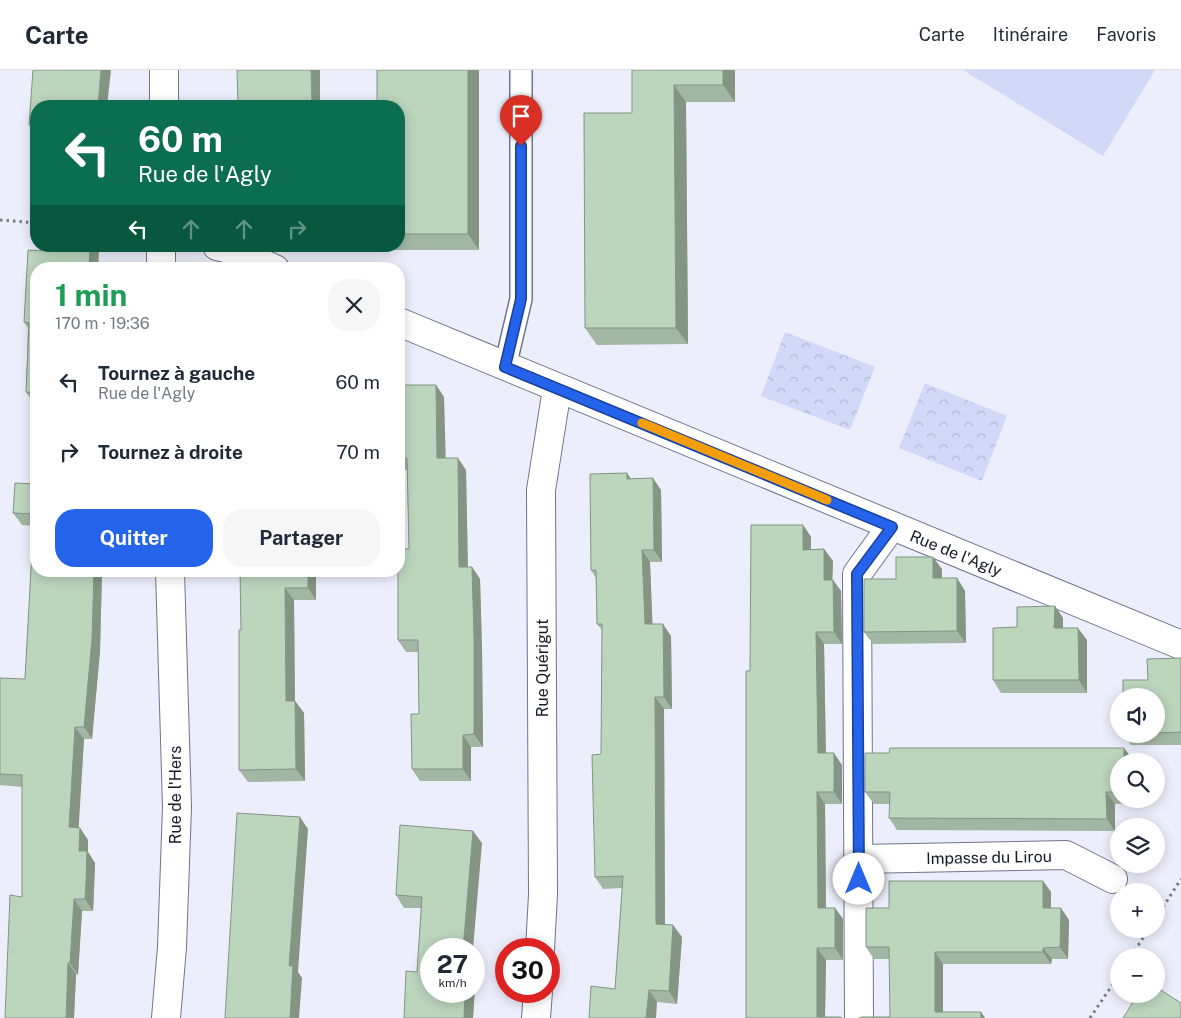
<!DOCTYPE html>
<html lang="fr">
<meta charset="utf-8">
<style>
:root{--surface:#fff;--page:#f6f6f7;--text:#1f2937;--muted:#747a83;--line:#e0e1e3;--accent:#2563eb}
body{margin:0;font-family:"Public Sans",sans-serif;background:var(--page);color:var(--text);height:100vh;display:flex;flex-direction:column;font-size:19px;white-space:nowrap}
*{box-sizing:border-box;margin:0}
p{font-size:16px;color:var(--muted)}
.icon{flex:none;width:28px;height:28px;fill:none;stroke:currentColor;stroke-width:2;stroke-linecap:round;stroke-linejoin:round}
.map{position:relative;flex:1;overflow:hidden}
.drawer{position:absolute;left:30px;top:192px;width:375px;height:315px;display:flex;flex-direction:column;background:var(--surface);border-radius:20px;box-shadow:0 2px 12px #0003}
.drawer>*{flex:none}
.banner{position:absolute;left:30px;top:30px;width:375px;height:152px;border-radius:20px;box-shadow:0 2px 12px #0003;background:#0b6e4f;color:#fff;overflow:hidden}
.fabs{position:absolute;left:1110px;top:618px;display:grid;gap:10px}
.fabs a{display:grid;place-items:center;width:55px;height:55px;border-radius:50%;background:var(--surface);box-shadow:0 2px 12px #0003;font-size:25px}
.speed{position:absolute;left:420px;top:868px;display:flex;gap:10px;font-size:25px;font-weight:700;text-align:center}
.speed>*{display:grid;place-content:center;width:65px;height:65px;border-radius:50%;background:var(--surface);box-shadow:0 2px 12px #0003;line-height:1}
.speed small{font-size:12px;font-weight:400}
.speed .limit{border:8px solid #d22;background:#fff;color:#111}
.pin{position:absolute;display:grid;place-items:center;width:42px;height:42px;color:#fff;margin:-51px -21px;border-radius:50% 50% 50% 0;rotate:-45deg;box-shadow:0 0 5px #0007}
.pin .icon{rotate:45deg}
.me{position:absolute;width:55px;margin:-28px;rotate:0deg;stroke-linejoin:round;filter:drop-shadow(0 0 4px #0008)}
.turn{display:flex;align-items:center;gap:18px;height:105px;padding:0 25px;font-size:22px}
.turn .icon{width:65px;height:65px;stroke-width:2.5}
.turn b{display:block;font-size:35px;line-height:42px}
.lanes{display:flex;align-items:center;height:48px;padding:0 25px;background:#0003;justify-content:center;gap:25px;direction:ltr}
.lanes .off{opacity:.35}
.round{display:grid;place-items:center;flex:none;width:52px;height:52px;border-radius:20px;background:var(--page)}
.summary{display:flex;align-items:center;justify-content:space-between;height:85px;padding:0 25px}
h1{font-size:30px;font-weight:700;line-height:38px;color:#1e9e55}
.action{display:flex;gap:10px;margin-top:auto;padding:10px 25px}
.action a{flex:1;height:58px;border-radius:20px;background:var(--accent);color:#fff;font-size:20px;font-weight:700;line-height:58px;text-align:center}
.action a+a{background:var(--page);color:var(--text)}
ul{padding:0;list-style:none}
li{display:flex;align-items:center;gap:15px;height:70px;padding:0 25px}
li div{flex:1}
li b{display:block;font-size:19px}
li em{font-style:normal}
header{display:flex;align-items:center;gap:30px;box-sizing:border-box;height:70px;padding:0 25px;background:var(--surface);border-bottom:1px solid var(--line)}
header strong{font-size:24px}
nav{display:flex;gap:28px;margin-inline-start:auto;font-size:18px}
.map>svg:first-child{display:block}
.forest{fill:url(#forest-crowns)}
.pitch{fill:#d1d8f8}
.lines{fill:none;stroke-linecap:round;stroke-linejoin:round}
.lane-casing{stroke:#6f748f;stroke-width:24}
.street-casing{stroke:#6f748f;stroke-width:30}
.path{stroke:#787a86;stroke-width:3;stroke-dasharray:2.5 4;stroke-linecap:butt}
.lane{stroke:#fff;stroke-width:21}
.street{stroke:#fff;stroke-width:28}
.wall{fill:#a2b7a3}
.shaded-wall{fill:#849584}
.building{fill:#bcd5bd;stroke:#849584}
.route-casing{stroke:#184099;stroke-width:12}
.route{stroke:#2563eb;stroke-width:9}
.slow{stroke:#f59e0b;stroke-width:9}
.labels{text-anchor:middle;stroke-width:4;stroke-linejoin:round;paint-order:stroke}
.street-label{font-size:16px;fill:#181a25;stroke:#fcfcfc}
</style>
<header>
<strong>Carte</strong>
<nav><a>Carte</a><a>Itinéraire</a><a>Favoris</a></nav>
</header>
<div class="map">
<svg width="1181" height="948" viewBox="0 0 1181 948">
<defs>
<pattern id="forest-crowns" width="20" height="18" patternUnits="userSpaceOnUse" patternTransform="scale(1.25)"><rect width="20" height="18" fill="#d1d8f8"/><path d="M2 6a3 3 0 1 1 6 0M12 15a3 3 0 1 1 6 0" fill="none" stroke="#b3b9d4"/></pattern>
</defs>
<rect width="100%" height="100%" fill="#eceefb"/>
<!-- forest -->
<g class="forest">
<path d="M 785,262 L 875,297 L 850,360 L 761,326 Z"/>
<path d="M 925,313 L 1007,346 L 982,411 L 899,378 Z"/>
</g>
<!-- pitch -->
<path class="pitch" d="M 963,0 L 1155,0 L 1103,86 Z"/>
<g class="lines">
<!-- lane casing -->
<g class="lane-casing">
<path id="lane" d="M 505,297 L 521,229 L 521,0"/>
</g>
<!-- street casing -->
<g class="street-casing">
<g id="street">
<path d="M 164,36 L 164,0"/>
<path d="M 161,176 L 161,199"/>
<path d="M 217,176 L 226,178 L 275,199"/>
<path d="M 399,252 L 1181,575"/>
<path d="M 859,789 L 1066,785 L 1113,809"/>
<path d="M 540,879 L 543,825 L 541,420 L 557,319"/>
<path d="M 166,948 L 172,877 L 177,737 L 170,501"/>
<path d="M 536,948 L 538,921"/>
<path d="M 859,948 L 857,504 L 891,457"/>
</g>
</g>
<!-- path -->
<g class="path">
<path d="M 0,150 L 36,153"/>
<path d="M 1156,831 L 1165,836"/>
<path d="M 1156,848 L 1181,809"/>
<path d="M 1131,886 L 1149,859"/>
<path d="M 1090,948 L 1119,905"/>
</g>
<!-- lane -->
<use href="#lane" class="lane"/>
<!-- street -->
<use href="#street" class="street"/>
</g>
<!-- wall -->
<g class="wall">
<path d="M 632,0 L 735,0 L 735,32 L 686,32 L 688,274 L 597,275 L 585,258 L 632,43 Z"/>
<path d="M 36,36 L 36,66 L 29,55 Z"/>
<path d="M 399,36 L 479,180 L 389,180 L 386,176 L 399,176 Z"/>
<path d="M 55,176 L 99,176 L 98,199 L 36,199 L 36,334 L 34,334 L 26,322 L 28,258 L 24,252 L 28,180 L 55,181 Z"/>
<path d="M 399,315 L 436,315 L 444,327 L 445,388 L 466,400 L 468,497 L 472,497 L 480,509 L 482,579 L 483,677 L 471,677 L 471,711 L 420,711 L 412,699 L 419,644 L 418,582 L 406,582 L 398,570 L 409,479 L 407,400 L 399,400 Z"/>
<path d="M 627,403 L 631,409 L 661,420 L 662,492 L 650,492 L 652,554 L 671,566 L 672,639 L 664,639 L 665,854 L 682,867 L 677,934 L 657,932 L 615,919 L 622,818 L 603,819 L 595,807 L 601,684 L 602,560 L 597,554 L 596,508 L 591,500 Z"/>
<path d="M 36,414 L 36,501 L 102,501 L 100,581 L 92,669 L 84,669 L 78,758 L 80,758 L 88,770 L 88,782 L 95,793 L 94,823 L 93,841 L 82,841 L 78,905 L 76,904 L 74,948 L 22,827 L 22,717 L 0,715 L 0,608 L 25,609 L 33,456 L 22,455 L 13,443 Z"/>
<path d="M 803,455 L 811,467 L 811,480 L 824,479 L 833,491 L 832,510 L 841,521 L 842,574 L 824,574 L 826,683 L 842,695 L 842,734 L 825,734 L 826,838 L 835,838 L 843,849 L 843,890 L 826,890 L 825,947 L 746,948 Z"/>
<path d="M 942,499 L 942,508 L 957,508 L 965,521 L 966,573 L 873,574 L 864,562 L 896,509 Z"/>
<path d="M 240,501 L 316,501 L 316,530 L 294,530 L 295,631 L 304,643 L 305,711 L 248,712 L 239,700 L 241,560 Z"/>
<path d="M 1055,536 L 1063,548 L 1063,558 L 1087,570 L 1087,623 L 1001,623 L 993,610 L 1017,557 Z"/>
<path d="M 1181,588 L 1181,675 L 1131,675 L 1123,664 L 1156,664 L 1156,626 L 1148,610 Z"/>
<path d="M 1124,678 L 1133,690 L 1133,691 L 1119,691 L 1119,729 L 1133,729 L 1133,733 L 1115,734 L 1115,761 L 897,760 L 889,748 L 889,734 L 874,734 L 865,722 Z"/>
<path d="M 482,773 L 431,879 L 475,916 L 473,948 L 404,948 L 417,902 L 421,838 L 404,838 L 396,825 Z"/>
<path d="M 1043,811 L 1051,822 L 1051,838 L 1069,850 L 1068,889 L 1052,889 L 1051,894 L 943,894 L 943,942 L 981,942 L 985,948 L 859,948 L 890,947 L 890,889 L 874,889 L 866,877 L 889,838 Z"/>
</g>
<!-- shaded-wall -->
<g class="shaded-wall">
<path d="M 101,0 L 111,0 L 107,36 L 98,36 Z"/>
<path d="M 311,0 L 320,0 L 320,36 L 312,36 Z"/>
<path d="M 468,0 L 479,0 L 479,180 L 468,164 Z"/>
<path d="M 723,0 L 735,0 L 735,32 L 723,15 Z"/>
<path d="M 674,15 L 686,32 L 688,274 L 676,258 Z"/>
<path d="M 90,176 L 99,176 L 98,199 L 89,199 Z"/>
<path d="M 436,315 L 444,327 L 446,400 L 437,388 Z"/>
<path d="M 458,388 L 466,400 L 468,509 L 459,497 Z"/>
<path d="M 627,403 L 635,415 L 627,409 Z"/>
<path d="M 653,408 L 661,420 L 662,492 L 654,480 Z"/>
<path d="M 803,455 L 811,467 L 811,491 L 803,480 Z"/>
<path d="M 824,479 L 833,491 L 832,521 L 824,510 Z"/>
<path d="M 642,480 L 650,492 L 653,566 L 645,554 Z"/>
<path d="M 933,487 L 942,499 L 941,520 L 933,508 Z"/>
<path d="M 472,497 L 480,509 L 482,579 L 483,677 L 474,664 Z"/>
<path d="M 94,501 L 102,501 L 100,581 L 92,669 L 84,657 Z"/>
<path d="M 308,501 L 316,501 L 316,530 L 308,518 Z"/>
<path d="M 957,508 L 965,521 L 966,573 L 957,561 Z"/>
<path d="M 833,510 L 841,521 L 842,574 L 834,562 Z"/>
<path d="M 285,518 L 294,530 L 295,643 L 286,631 Z"/>
<path d="M 1055,536 L 1063,548 L 1063,570 L 1054,558 Z"/>
<path d="M 663,554 L 671,566 L 672,639 L 664,627 Z"/>
<path d="M 1078,558 L 1087,570 L 1087,623 L 1079,610 Z"/>
<path d="M 816,562 L 824,574 L 826,695 L 818,683 Z"/>
<path d="M 655,627 L 664,639 L 665,866 L 656,854 Z"/>
<path d="M 295,631 L 304,643 L 305,711 L 296,699 Z"/>
<path d="M 75,657 L 84,669 L 78,769 L 69,757 Z"/>
<path d="M 463,665 L 471,677 L 471,711 L 463,699 Z"/>
<path d="M 1124,678 L 1133,690 L 1133,691 L 1124,691 Z"/>
<path d="M 834,683 L 842,695 L 842,734 L 834,722 Z"/>
<path d="M 817,722 L 825,734 L 826,849 L 818,838 Z"/>
<path d="M 1106,722 L 1115,734 L 1115,761 L 1107,749 Z"/>
<path d="M 300,747 L 308,759 L 298,902 L 302,908 L 299,948 L 290,948 L 289,896 Z"/>
<path d="M 80,758 L 88,770 L 88,782 L 95,793 L 93,841 L 85,829 L 79,781 Z"/>
<path d="M 473,761 L 482,773 L 473,879 L 463,879 Z"/>
<path d="M 1043,811 L 1051,822 L 1051,850 L 1043,838 Z"/>
<path d="M 74,829 L 82,841 L 78,905 L 70,893 Z"/>
<path d="M 835,838 L 843,849 L 843,890 L 835,878 Z"/>
<path d="M 1061,838 L 1069,850 L 1068,889 L 1060,877 Z"/>
<path d="M 673,855 L 682,867 L 677,934 L 669,921 Z"/>
<path d="M 817,878 L 826,890 L 825,948 L 817,947 Z"/>
<path d="M 1043,878 L 1052,889 L 1051,894 L 1043,882 Z"/>
<path d="M 935,882 L 943,894 L 943,948 L 935,942 Z"/>
<path d="M 68,893 L 76,904 L 74,948 L 66,948 Z"/>
<path d="M 474,915 L 475,916 L 473,948 L 464,948 L 465,921 L 474,921 Z"/>
<path d="M 649,920 L 657,932 L 656,948 L 646,948 Z"/>
<path d="M 981,942 L 985,948 L 981,948 Z"/>
</g>
<!-- building -->
<g class="building">
<path d="M 33,0 L 101,0 L 98,36 L 36,36 L 36,55 L 29,55 Z"/>
<path d="M 237,0 L 311,0 L 312,36 L 238,36 Z"/>
<path d="M 377,0 L 468,0 L 468,164 L 399,164 L 399,36 L 377,36 Z"/>
<path d="M 632,0 L 723,0 L 723,15 L 674,15 L 676,258 L 585,258 L 584,43 L 632,43 Z"/>
<path d="M 36,88 L 36,119 L 33,119 Z"/>
<path d="M 55,176 L 90,176 L 89,199 L 36,199 L 36,323 L 26,322 L 29,253 L 24,252 L 28,180 L 55,181 Z"/>
<path d="M 399,315 L 436,315 L 437,388 L 458,388 L 459,497 L 472,497 L 474,567 L 474,664 L 463,665 L 463,699 L 412,699 L 411,644 L 419,644 L 418,570 L 398,570 L 398,501 L 399,501 L 399,479 L 409,479 L 407,388 L 399,388 Z"/>
<path d="M 627,403 L 627,409 L 653,408 L 654,480 L 642,480 L 645,554 L 663,554 L 664,627 L 655,627 L 656,854 L 673,855 L 669,921 L 649,920 L 646,948 L 589,948 L 591,916 L 615,919 L 623,806 L 595,807 L 592,685 L 601,684 L 602,554 L 597,554 L 596,500 L 591,500 L 590,404 Z"/>
<path d="M 15,413 L 36,414 L 36,501 L 94,501 L 92,569 L 84,657 L 75,657 L 69,757 L 80,758 L 79,781 L 87,781 L 86,811 L 85,829 L 74,829 L 70,893 L 68,893 L 66,948 L 5,948 L 10,825 L 22,827 L 22,705 L 0,704 L 0,608 L 25,609 L 34,444 L 13,443 Z"/>
<path d="M 751,455 L 803,455 L 803,480 L 824,479 L 824,510 L 833,510 L 834,562 L 816,562 L 818,683 L 834,683 L 834,722 L 817,722 L 818,838 L 835,838 L 835,878 L 817,878 L 817,947 L 840,947 L 842,948 L 746,948 L 746,601 L 750,601 Z"/>
<path d="M 896,487 L 933,487 L 933,508 L 957,508 L 957,561 L 864,562 L 864,509 L 896,509 Z"/>
<path d="M 240,501 L 308,501 L 308,518 L 285,518 L 286,631 L 295,631 L 296,699 L 239,700 L 239,560 L 241,560 Z"/>
<path d="M 1055,536 L 1054,558 L 1078,558 L 1079,610 L 993,610 L 993,558 L 1017,557 L 1017,537 Z"/>
<path d="M 1181,588 L 1181,662 L 1156,663 L 1156,626 L 1123,626 L 1123,610 L 1148,610 L 1147,589 Z"/>
<path d="M 890,678 L 1124,678 L 1124,691 L 1119,691 L 1119,722 L 1106,722 L 1107,749 L 889,748 L 890,722 L 865,722 L 865,683 L 889,683 Z"/>
<path d="M 237,743 L 300,747 L 289,896 L 293,896 L 290,948 L 225,948 Z"/>
<path d="M 400,755 L 473,761 L 463,879 L 431,879 L 431,921 L 465,921 L 464,948 L 404,948 L 406,901 L 417,902 L 422,827 L 396,825 Z"/>
<path d="M 889,811 L 1043,811 L 1043,838 L 1061,838 L 1060,877 L 1043,878 L 1043,882 L 935,882 L 935,942 L 981,942 L 981,948 L 859,948 L 862,947 L 890,947 L 889,877 L 866,877 L 866,838 L 889,838 Z"/>
<path d="M 1156,917 L 1181,933 L 1181,948 L 1123,948 L 1138,924 L 1156,924 Z"/>
</g>
<g class="lines">
<!-- route casing -->
<g class="route-casing">
<path id="route" d="M 521,76 L 521,229 L 505,297 L 892,457 L 857,504 L 859,809"/>
</g>
<!-- route -->
<use href="#route" class="route"/>
<!-- slow -->
<path class="slow" d="M 642,353 L 827,430"/>
</g>
<g class="labels">
<!-- street labels -->
<g class="street-label">
<text transform="translate(956 483) rotate(22)" y="6">Rue de l'Agly</text>
<text transform="translate(542 598) rotate(-90)" y="6">Rue Quérigut</text>
<text transform="translate(175 725) rotate(-90)" y="6">Rue de l'Hers</text>
<text transform="translate(989 787) rotate(-1)" y="6">Impasse du Lirou</text>
</g>
</g>
</svg>
<div class="fabs">
<a><svg class="icon" aria-label="sound" viewBox="0 0 24 24"><path d="M4 9h4l5-4v14l-5-4H4zM17 9q2 3 0 6"/></svg></a>
<a><svg class="icon" aria-label="search" viewBox="0 0 24 24"><circle cx="10" cy="10" r="6"/><path d="M15 15l6 6"/></svg></a>
<a><svg class="icon" aria-label="layers" viewBox="0 0 24 24"><path d="M12 4l9 5-9 5-9-5zM3 14l9 5 9-5"/></svg></a>
<a>+</a>
<a>−</a>
</div>
<div class="speed"><div>27<small>km/h</small></div><div class="limit">30</div></div>
<div class="pin" style="left:521px;top:76px;background:#d93025"><svg class="icon" aria-label="arrive" viewBox="0 0 24 24"><path d="M6 21V4h12l-3 4 3 4H6"/></svg></div>
<svg class="me" style="left:859px;top:809px" viewBox="-20 -20 40 40"><circle r="19" fill="#fff"/><path d="M0-13L10 11 0 6-10 11z" fill="#2563eb"/></svg>
<div class="banner">
<div class="turn"><svg class="icon" aria-label="left" viewBox="0 0 24 24"><path d="M17 20v-9H6M10 6l-5 5 5 5"/></svg><div><b>60 m</b>Rue de l'Agly</div></div>
<div class="lanes"><svg class="icon" aria-label="left" viewBox="0 0 24 24"><path d="M17 20v-9H6M10 6l-5 5 5 5"/></svg><svg class="icon off" aria-label="ahead" viewBox="0 0 24 24"><path d="M12 20V5M6 11l6-6 6 6"/></svg><svg class="icon off" aria-label="ahead" viewBox="0 0 24 24"><path d="M12 20V5M6 11l6-6 6 6"/></svg><svg class="icon off" aria-label="right" viewBox="0 0 24 24"><path d="M7 20v-9h11M14 6l5 5-5 5"/></svg></div>
</div>
<section class="drawer">
<div class="summary"><div><h1>1 min</h1><p>170 m · 19:36</p></div><a class="round"><svg class="icon" aria-label="close" viewBox="0 0 24 24"><path d="M6 6l12 12M18 6L6 18"/></svg></a></div>
<ul>
<li><svg class="icon" aria-label="left" viewBox="0 0 24 24"><path d="M17 20v-9H6M10 6l-5 5 5 5"/></svg><div><b>Tournez à gauche</b><p>Rue de l'Agly</p></div><em>60 m</em></li>
<li><svg class="icon" aria-label="right" viewBox="0 0 24 24"><path d="M7 20v-9h11M14 6l5 5-5 5"/></svg><div><b>Tournez à droite</b></div><em>70 m</em></li>
</ul>
<div class="action"><a>Quitter</a><a>Partager</a></div>
</section>
</div>
